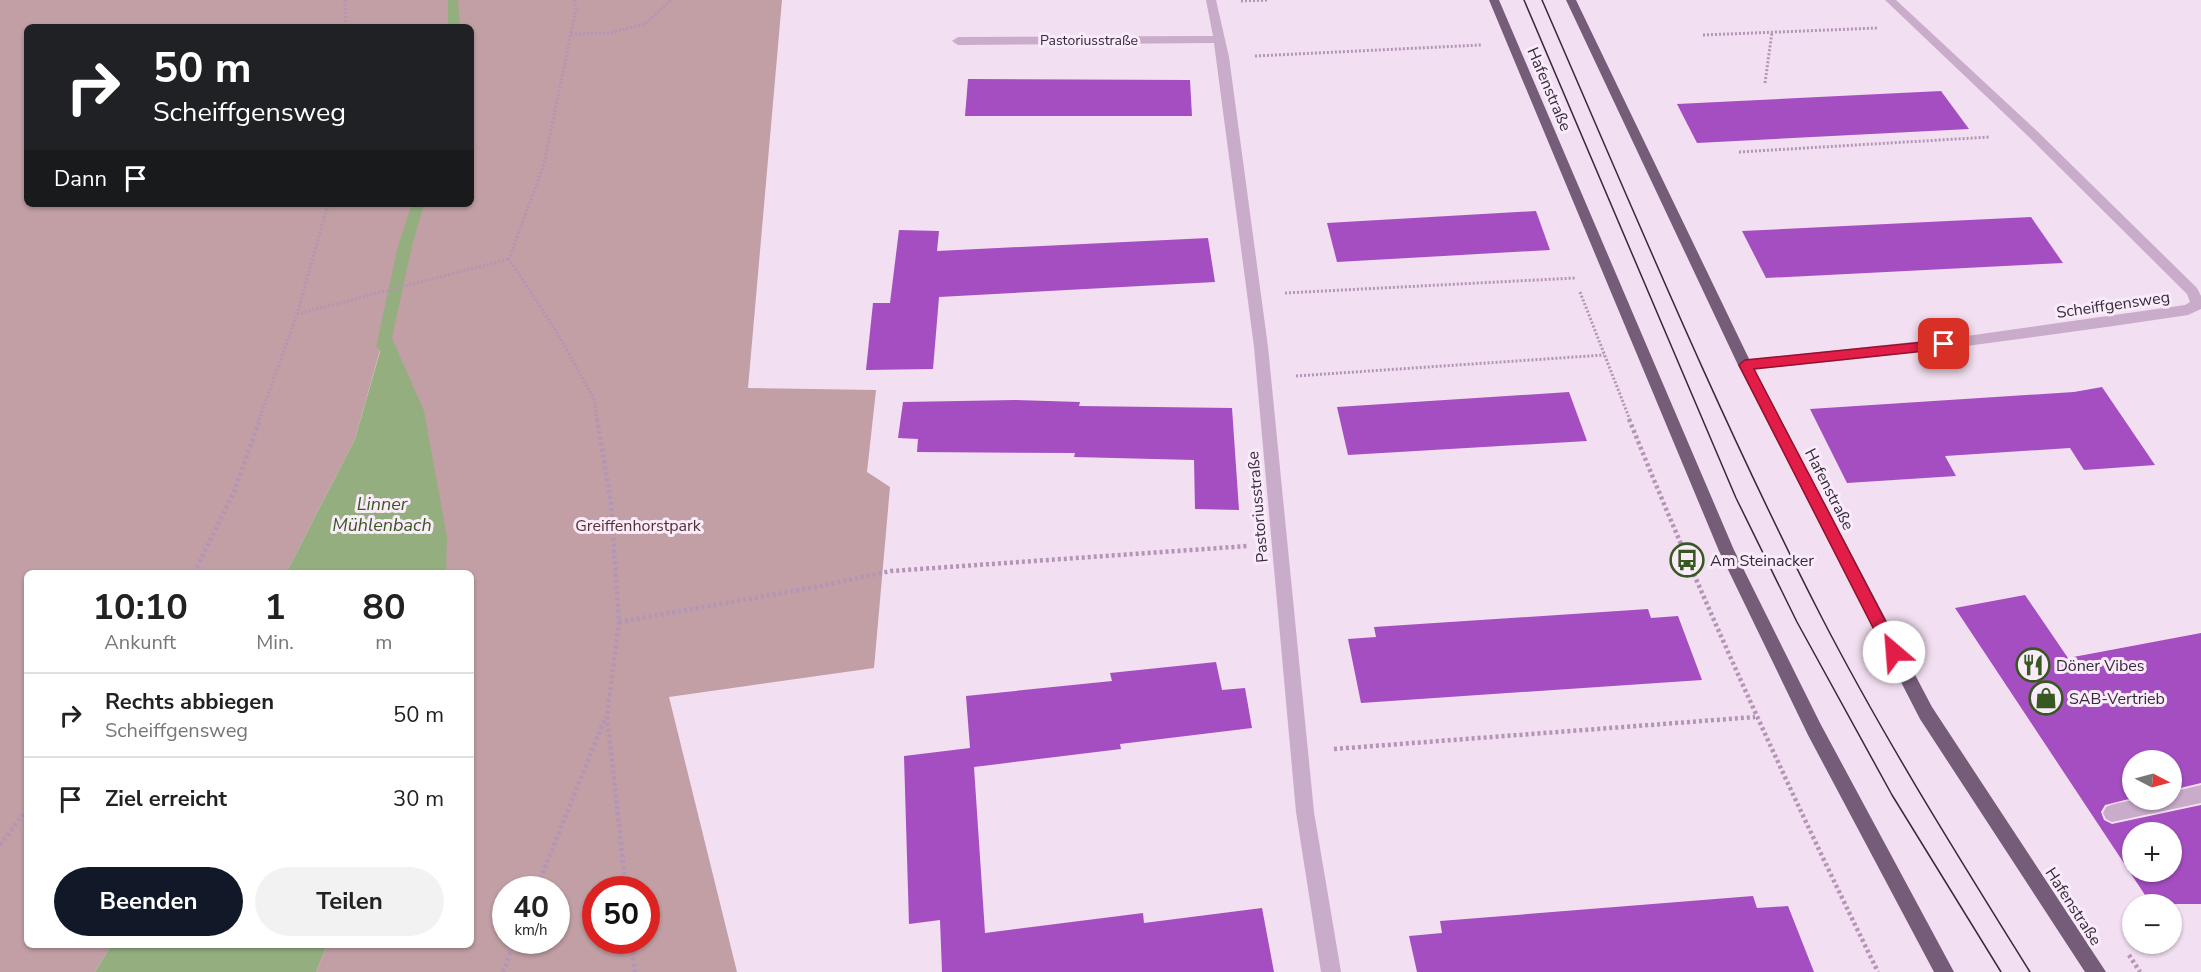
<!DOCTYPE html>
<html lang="de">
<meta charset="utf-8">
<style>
:root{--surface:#fff;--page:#f2f2f2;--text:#222;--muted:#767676;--line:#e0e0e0;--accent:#111827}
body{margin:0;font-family:"Nunito Sans",sans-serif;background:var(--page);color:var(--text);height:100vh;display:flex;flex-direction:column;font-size:22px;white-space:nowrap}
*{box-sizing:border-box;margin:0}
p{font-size:20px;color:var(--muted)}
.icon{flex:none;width:33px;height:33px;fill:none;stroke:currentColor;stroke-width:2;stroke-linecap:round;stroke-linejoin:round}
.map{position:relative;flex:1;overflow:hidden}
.side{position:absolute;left:24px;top:570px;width:450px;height:378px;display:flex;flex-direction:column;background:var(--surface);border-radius:9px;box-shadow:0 2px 4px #0004}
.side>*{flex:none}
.guide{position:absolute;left:24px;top:24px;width:450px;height:183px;border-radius:9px;box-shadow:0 2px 4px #0004;background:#202124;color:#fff;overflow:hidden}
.needle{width:39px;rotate:96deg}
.controls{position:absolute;left:2122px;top:750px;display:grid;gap:12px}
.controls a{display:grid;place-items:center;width:60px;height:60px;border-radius:50%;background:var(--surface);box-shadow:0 2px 4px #0004;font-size:30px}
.speed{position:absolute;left:492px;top:876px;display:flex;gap:12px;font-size:30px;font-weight:700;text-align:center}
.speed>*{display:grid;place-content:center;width:78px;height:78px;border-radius:50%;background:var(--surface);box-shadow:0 2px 4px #0004;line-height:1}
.speed small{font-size:15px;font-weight:400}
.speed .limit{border:9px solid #d22;background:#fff;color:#111}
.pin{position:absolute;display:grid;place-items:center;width:51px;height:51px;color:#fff;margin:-26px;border-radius:12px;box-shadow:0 3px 9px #0006}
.me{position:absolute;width:66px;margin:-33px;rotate:333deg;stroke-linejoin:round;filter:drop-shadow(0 0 4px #0008)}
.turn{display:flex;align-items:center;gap:21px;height:126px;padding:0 30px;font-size:27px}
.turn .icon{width:78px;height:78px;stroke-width:2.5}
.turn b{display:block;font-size:42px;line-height:51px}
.then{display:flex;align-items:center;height:57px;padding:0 30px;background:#0003;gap:12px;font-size:22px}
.eta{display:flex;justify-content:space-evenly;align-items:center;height:102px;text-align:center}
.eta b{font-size:36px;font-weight:700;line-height:42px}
.button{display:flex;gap:12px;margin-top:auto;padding:12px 30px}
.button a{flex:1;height:69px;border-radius:36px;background:var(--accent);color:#fff;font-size:24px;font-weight:700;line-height:69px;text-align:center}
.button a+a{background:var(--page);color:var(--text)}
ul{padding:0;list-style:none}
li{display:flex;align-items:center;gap:18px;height:84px;padding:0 30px;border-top:2px solid var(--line)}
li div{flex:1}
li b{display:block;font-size:22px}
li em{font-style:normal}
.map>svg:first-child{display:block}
.green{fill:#c19fa4;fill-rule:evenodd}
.water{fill:#94ae7f}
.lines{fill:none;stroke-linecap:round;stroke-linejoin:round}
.stream{fill:#94ae7f;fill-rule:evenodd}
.building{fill:#a54ec1;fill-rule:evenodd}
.path-far1{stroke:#b495b6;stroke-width:3;stroke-dasharray:2 2;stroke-linecap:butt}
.path{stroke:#b495b6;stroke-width:4.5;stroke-dasharray:3 3;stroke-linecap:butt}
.minor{fill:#c9abca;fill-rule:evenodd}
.major{fill:#755c79;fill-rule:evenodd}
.tram{stroke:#362a38;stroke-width:1.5}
.route{fill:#e11d48;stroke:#92132f;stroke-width:1.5}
.labels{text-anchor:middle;stroke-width:6;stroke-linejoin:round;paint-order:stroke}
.far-street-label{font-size:14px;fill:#362a38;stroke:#f9ebf9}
.street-label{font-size:16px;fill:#362a38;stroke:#f9ebf9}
.park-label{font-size:16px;fill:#552f33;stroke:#f9ebf9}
.poi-label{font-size:16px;fill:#362a38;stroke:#f9ebf9;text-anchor:start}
.water-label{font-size:18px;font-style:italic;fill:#385821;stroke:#f9ebf9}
</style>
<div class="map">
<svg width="2201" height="972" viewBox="0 0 2201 972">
<rect width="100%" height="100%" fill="#f2dff1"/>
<!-- green -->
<path class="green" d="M 0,0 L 782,0 L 748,388 L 876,390 L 867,472 L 890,487 L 874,668 L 669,697 L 737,972 L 316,972 L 327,945 L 471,945 L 471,573 L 446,573 L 446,537 L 386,329 L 355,439 L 286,573 L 27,573 L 27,945 L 111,945 L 95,972 L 0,972 ZM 27,27 L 471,27 L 471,204 L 27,204 ZM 506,890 L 556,890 L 556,940 L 506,940 ZM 596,890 L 646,890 L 646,940 L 596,940 Z"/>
<!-- water -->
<g class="water">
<path d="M 387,327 L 424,411 L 447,537 L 446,573 L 286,573 L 355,439 Z"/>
<path d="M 111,945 L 327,945 L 316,972 L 95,972 Z"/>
</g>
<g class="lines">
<!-- stream -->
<g class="stream">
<path d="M 448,0 L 458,0 L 460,27 L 448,27 Z"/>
<path d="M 412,204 L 424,204 L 412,246 L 390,347 L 383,352 L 376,347 L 398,246 Z"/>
</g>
</g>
<!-- building -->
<g class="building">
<path d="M 968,79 L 1190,80 L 1192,116 L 965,116 Z"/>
<path d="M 1941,91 L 1969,129 L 1697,143 L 1677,104 Z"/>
<path d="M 1536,211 L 1550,250 L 1337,262 L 1327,223 Z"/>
<path d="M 2031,217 L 2063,263 L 1766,278 L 1742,231 Z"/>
<path d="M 899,230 L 939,231 L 937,251 L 1208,238 L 1215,282 L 939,297 L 933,369 L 866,370 L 873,303 L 890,303 Z"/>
<path d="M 2102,387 L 2155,465 L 2084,470 L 2070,448 L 1945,456 L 1956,476 L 1847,483 L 1810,409 L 2074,392 Z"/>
<path d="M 1569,392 L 1587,441 L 1348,455 L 1337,407 Z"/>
<path d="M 1015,400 L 1080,402 L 1079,406 L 1232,408 L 1239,510 L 1195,509 L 1194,460 L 1074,457 L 1075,453 L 917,452 L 918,439 L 898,438 L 903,402 Z"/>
<path d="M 2025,595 L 2068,658 L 2201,633 L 2201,783 L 2172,790 L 2172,760 L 2133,760 L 2133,798 L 2105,805 L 2101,812 L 2104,820 L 2112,824 L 2201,805 L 2201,904 L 2151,904 L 1955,608 ZM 2133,832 L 2172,832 L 2172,872 L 2133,872 Z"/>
<path d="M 1648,609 L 1651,618 L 1678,616 L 1702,680 L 1361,703 L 1348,639 L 1376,637 L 1374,627 Z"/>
<path d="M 1216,662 L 1222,690 L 1245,688 L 1252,728 L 1120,744 L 1121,749 L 974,767 L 985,933 L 1143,913 L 1144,923 L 1262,908 L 1274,972 L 942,972 L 940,920 L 909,924 L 904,756 L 970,748 L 966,696 L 1112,681 L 1110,673 Z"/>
<path d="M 1753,896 L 1757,908 L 1788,906 L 1814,972 L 1417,972 L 1409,936 L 1442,933 L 1440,921 Z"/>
</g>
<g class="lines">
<!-- path-far1 -->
<g class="path-far1">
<path d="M 345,0 L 346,27"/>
<path d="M 574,0 L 576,9 L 544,164 L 509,259 L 556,331 L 594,399 L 597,420"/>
<path d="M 1241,1 L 1267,0"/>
<path d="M 571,34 L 609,33 L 645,24 L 671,0"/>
<path d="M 1703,35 L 1878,28"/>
<path d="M 1255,56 L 1481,45"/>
<path d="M 1765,83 L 1772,32"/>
<path d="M 1739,152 L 1990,137"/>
<path d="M 1580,292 L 1630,420"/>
<path d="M 1285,293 L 1575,278"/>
<path d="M 297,314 L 509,259"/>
<path d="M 1296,376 L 1604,355"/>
<path d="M 259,420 L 297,314 L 328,204"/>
</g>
<!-- path -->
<g class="path">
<path d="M 597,419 L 611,503 L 619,622 L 607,715 L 626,890"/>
<path d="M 1629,419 C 1705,607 1789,790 1878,972"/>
<path d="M 194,573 L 234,492 L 260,419"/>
<path d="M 619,622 L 811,588 L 891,571 L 1248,546"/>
<path d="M 1334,749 L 1755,717"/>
<path d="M 0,845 L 27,809"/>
<path d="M 536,890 L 606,716"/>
<path d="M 631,940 L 635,972"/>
<path d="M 2129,955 L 2140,972"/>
<path d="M 503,972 L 515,940"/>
</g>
<!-- minor -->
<g class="minor">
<path d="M 1206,0 L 1216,0 L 1229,57 L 1268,347 L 1314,812 L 1341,972 L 1321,972 L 1296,812 L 1254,347 L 1214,43 L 958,45 L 952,41 L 958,37 L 1213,36 Z"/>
<path d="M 1885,0 L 1896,0 L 2037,131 L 2197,288 L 2201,296 L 2201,309 L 2188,315 C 2041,337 1893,357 1745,370 L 1740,369 L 1738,365 L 1745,360 L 1967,336 L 2185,305 L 2190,302 L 2187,294 L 2029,137 Z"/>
<path d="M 2201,785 L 2201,803 L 2112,822 L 2106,819 L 2103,813 L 2106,807 C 2127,798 2149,800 2172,800 L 2172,792 Z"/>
</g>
<!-- major -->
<g class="major">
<path d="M 1489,0 L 1499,0 L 1734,550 L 1820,723 L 1954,972 L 1934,972 L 1808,735 L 1719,551 Z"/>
<path d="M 1566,0 L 1576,0 L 1752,365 L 1932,707 L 2106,972 L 2085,972 L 1920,719 L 1738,365 Z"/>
</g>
<!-- tram -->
<g class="tram">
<path d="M 1524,0 L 1736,498 L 1797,622 L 1892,795 L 2001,972"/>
<path d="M 1542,0 C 1632,207 1719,417 1822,618 C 1885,740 1958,856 2030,972"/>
</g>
</g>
<!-- route -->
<path class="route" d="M 1944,340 L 1950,344 L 1944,349 L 1754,369 L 1899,647 L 1901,652 L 1899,657 L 1894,658 L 1888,657 L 1739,365 L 1745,360 Z"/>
<!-- icons -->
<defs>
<g id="bus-ring" transform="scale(1.725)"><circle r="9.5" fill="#f9ebf9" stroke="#385821" stroke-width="1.5"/><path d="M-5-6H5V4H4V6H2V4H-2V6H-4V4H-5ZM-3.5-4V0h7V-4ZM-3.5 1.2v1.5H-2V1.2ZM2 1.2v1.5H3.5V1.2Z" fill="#385821"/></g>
<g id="restaurant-ring" transform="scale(1.725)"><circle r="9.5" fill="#f9ebf9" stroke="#385821" stroke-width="1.5"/><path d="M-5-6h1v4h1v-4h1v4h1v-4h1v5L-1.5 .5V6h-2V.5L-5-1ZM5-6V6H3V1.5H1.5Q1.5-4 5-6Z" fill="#385821"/></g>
<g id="shop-ring" transform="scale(1.725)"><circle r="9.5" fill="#f9ebf9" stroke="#385821" stroke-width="1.5"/><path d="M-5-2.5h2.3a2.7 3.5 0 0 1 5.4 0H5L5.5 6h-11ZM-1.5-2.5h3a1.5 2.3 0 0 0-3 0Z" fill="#385821"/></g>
</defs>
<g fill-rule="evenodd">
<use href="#bus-ring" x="1687" y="560"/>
<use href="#restaurant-ring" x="2033" y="665"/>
<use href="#shop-ring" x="2046" y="698"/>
</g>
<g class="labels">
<!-- far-street labels -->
<g class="far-street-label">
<text x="1089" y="45">Pastoriusstraße</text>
</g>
<!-- street labels -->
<g class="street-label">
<text transform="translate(1550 89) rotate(67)" y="6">Hafenstraße</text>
<text transform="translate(2113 304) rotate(-8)" y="6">Scheiffgensweg</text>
<text transform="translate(1830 489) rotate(63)" y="6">Hafenstraße</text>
<text transform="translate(1257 507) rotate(-95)" y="6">Pastoriusstraße</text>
<text transform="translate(2074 906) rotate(57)" y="6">Hafenstraße</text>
</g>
<!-- park labels -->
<g class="park-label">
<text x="638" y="531">Greiffenhorstpark</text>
</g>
<!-- poi labels -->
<g class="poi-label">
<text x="1710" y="566">Am Steinacker</text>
<text x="2056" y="671">Döner Vibes</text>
<text x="2069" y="704">SAB-Vertrieb</text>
</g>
<!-- water labels -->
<g class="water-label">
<text x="382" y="510">Linner<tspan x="382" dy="21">Mühlenbach</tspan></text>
</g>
</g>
</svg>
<div class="controls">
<a><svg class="needle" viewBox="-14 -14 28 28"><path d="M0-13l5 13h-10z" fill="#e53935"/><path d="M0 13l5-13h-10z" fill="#767676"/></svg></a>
<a>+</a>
<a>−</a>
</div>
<div class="speed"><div>40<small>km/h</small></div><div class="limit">50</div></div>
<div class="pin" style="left:1944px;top:344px;background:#d93025"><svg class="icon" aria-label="arrive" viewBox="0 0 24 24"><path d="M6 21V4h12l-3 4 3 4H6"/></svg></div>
<svg class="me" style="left:1894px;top:652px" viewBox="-20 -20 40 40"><circle r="19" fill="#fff"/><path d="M0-13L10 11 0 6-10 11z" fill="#e11d48"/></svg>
<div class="guide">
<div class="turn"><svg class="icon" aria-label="right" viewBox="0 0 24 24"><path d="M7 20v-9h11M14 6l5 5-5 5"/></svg><div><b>50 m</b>Scheiffgensweg</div></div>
<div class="then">Dann<svg class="icon" aria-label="arrive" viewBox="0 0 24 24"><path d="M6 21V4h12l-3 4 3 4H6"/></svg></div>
</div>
<section class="side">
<div class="eta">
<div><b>10:10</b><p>Ankunft</p></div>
<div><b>1</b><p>Min.</p></div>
<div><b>80</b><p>m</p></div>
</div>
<ul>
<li><svg class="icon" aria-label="right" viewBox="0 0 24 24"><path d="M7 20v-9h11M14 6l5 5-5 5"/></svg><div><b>Rechts abbiegen</b><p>Scheiffgensweg</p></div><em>50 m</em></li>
<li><svg class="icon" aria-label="arrive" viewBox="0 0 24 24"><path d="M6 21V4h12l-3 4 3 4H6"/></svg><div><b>Ziel erreicht</b></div><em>30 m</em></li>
</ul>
<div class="button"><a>Beenden</a><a>Teilen</a></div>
</section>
</div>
